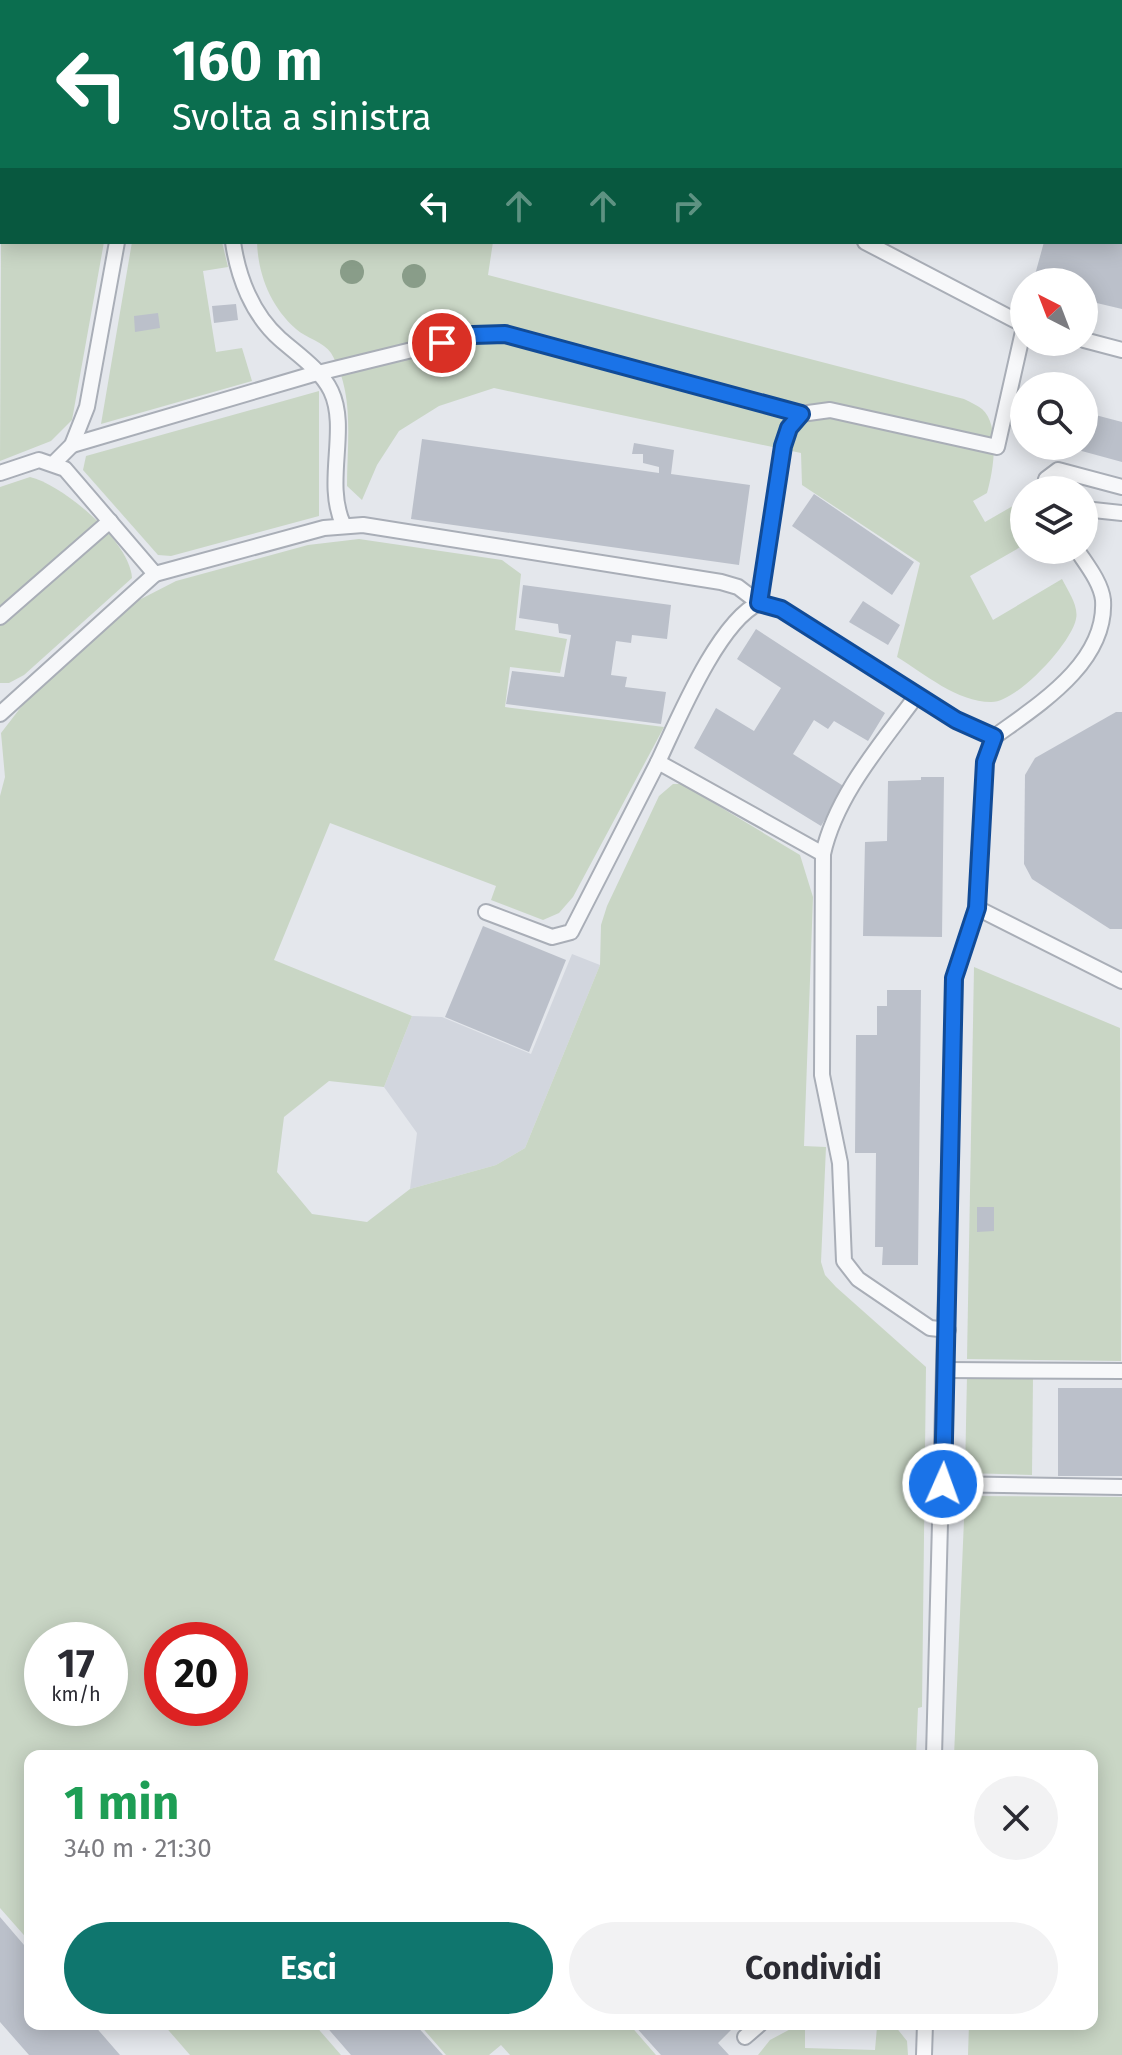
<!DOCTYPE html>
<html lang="it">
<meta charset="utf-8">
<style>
:root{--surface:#fff;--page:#f2f2f3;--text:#2b2b33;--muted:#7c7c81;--accent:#0f766e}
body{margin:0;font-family:"Fira Sans",sans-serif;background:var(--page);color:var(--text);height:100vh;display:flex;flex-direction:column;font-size:30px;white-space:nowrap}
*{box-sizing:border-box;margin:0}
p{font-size:26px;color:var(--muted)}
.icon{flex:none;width:44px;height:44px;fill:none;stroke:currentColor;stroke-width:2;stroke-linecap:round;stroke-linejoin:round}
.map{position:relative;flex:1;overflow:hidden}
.drawer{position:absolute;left:24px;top:1750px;width:1074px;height:280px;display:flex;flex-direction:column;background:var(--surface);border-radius:16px;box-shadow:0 4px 20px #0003}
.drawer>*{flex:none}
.top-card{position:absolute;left:0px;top:0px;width:1122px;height:244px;box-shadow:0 4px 20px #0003;background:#0b6e4f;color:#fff;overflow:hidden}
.needle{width:52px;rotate:318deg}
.tools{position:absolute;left:1010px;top:268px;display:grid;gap:16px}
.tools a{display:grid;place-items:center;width:88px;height:88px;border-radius:50%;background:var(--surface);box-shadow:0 4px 20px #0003;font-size:40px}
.speed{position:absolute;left:24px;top:1622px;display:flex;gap:16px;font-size:40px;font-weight:700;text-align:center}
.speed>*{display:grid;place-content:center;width:104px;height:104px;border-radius:50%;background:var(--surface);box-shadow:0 4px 20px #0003;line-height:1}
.speed small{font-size:20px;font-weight:400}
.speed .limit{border:12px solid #d22;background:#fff;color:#111}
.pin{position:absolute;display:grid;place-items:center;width:68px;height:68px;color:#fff;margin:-34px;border:4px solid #fff;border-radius:50%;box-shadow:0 2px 8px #0007}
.me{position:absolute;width:88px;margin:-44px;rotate:2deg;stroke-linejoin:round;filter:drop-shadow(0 0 6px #0008)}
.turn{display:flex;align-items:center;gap:28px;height:168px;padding:0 40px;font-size:36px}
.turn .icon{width:104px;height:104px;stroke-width:2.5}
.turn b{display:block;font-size:56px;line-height:68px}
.lanes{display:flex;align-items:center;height:76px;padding:0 40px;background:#0003;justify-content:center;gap:40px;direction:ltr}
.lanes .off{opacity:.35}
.round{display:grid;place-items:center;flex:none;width:84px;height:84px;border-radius:42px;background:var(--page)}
.head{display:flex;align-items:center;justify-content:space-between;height:136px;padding:0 40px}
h1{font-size:48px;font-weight:700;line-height:60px;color:#1e9e55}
.action{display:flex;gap:16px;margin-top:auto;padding:16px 40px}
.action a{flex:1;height:92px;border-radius:48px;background:var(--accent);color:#fff;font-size:32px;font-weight:700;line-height:92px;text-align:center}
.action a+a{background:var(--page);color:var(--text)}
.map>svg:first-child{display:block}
.built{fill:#d2d6de}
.green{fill:#c9d6c5;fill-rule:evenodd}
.building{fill:#bbc0ca}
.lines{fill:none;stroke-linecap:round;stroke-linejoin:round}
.lane-casing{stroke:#a9aeb7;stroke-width:18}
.lane{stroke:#f7f8fa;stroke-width:14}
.tree{fill:#899d89}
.route-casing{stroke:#114b97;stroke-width:20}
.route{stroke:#1a73e8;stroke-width:14}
</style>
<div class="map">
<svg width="1122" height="2055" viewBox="0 0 1122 2055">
<rect width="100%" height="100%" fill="#e4e7ec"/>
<!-- built -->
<path class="built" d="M 572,954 L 600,965 L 525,1148 L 496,1165 L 410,1189 L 417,1133 L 384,1087 L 412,1016 L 442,1017 L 531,1054 Z"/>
<!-- green -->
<g class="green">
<path d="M 461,0 L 1122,0 L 1122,210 L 1120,2 Z"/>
<path d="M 2,33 L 2,242 L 104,242 L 72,420 L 51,441 L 0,461 Z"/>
<path d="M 132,242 L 222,242 L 228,267 L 203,271 L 216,352 L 242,348 L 252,381 L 101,424 Z"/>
<path d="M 257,242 L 493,242 L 488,275 L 964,399 C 970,402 977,405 982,409 C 1001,426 993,472 987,493 L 973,501 L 985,522 L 1018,503 L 1024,514 L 1024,545 L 970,576 L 993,620 L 1062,579 C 1068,591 1079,606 1076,619 C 1071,644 1016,703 991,702 C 957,702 925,674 897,657 L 920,563 L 802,485 L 801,453 L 494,388 L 439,406 L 399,431 L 377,465 L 362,500 L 347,486 C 347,441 355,393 331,353 C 324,342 306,338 296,329 C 271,307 258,275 257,242 Z"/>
<path d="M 319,391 L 319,516 L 171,556 L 158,555 L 83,470 L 86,456 Z"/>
<path d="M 30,477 C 64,485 130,542 132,578 L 24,675 L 9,683 L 0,683 L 0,487 Z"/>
<path d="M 359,539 L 502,560 L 521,574 L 515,630 L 567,639 L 560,673 L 510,667 L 505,707 L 664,727 L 573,897 L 559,913 L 543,920 L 491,900 L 496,886 L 330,823 L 274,960 L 412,1016 L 384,1087 L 329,1081 L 284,1117 L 277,1172 L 312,1214 L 367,1222 L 410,1189 L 496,1165 L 525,1148 L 600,965 L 601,925 L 607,906 L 659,796 L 673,784 L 682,784 L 800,855 L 813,897 L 804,1146 L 826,1147 L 821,1262 L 825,1275 L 836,1287 L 926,1367 L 922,1707 L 918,1708 L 916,1756 L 30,1756 L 30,1942 L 0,1908 L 0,796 L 5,777 L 1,733 L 28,698 L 139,600 L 176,581 L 308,545 ZM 42,1640 L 110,1640 L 110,1708 L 42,1708 ZM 162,1640 L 230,1640 L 230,1708 L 162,1708 Z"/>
<path d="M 974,967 L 1120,1028 L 1121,1361 L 967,1359 Z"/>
<path d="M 967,1376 L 1033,1377 L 1032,1475 L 965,1473 Z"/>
<path d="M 965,1496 L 1122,1497 L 1122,2055 L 968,2055 L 969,2024 L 1092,2024 L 1092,1756 L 954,1756 Z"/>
<path d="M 163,2024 L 314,2024 L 341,2055 L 190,2055 Z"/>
<path d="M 419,2024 L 629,2024 L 656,2055 L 510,2055 L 501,2045 L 489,2055 L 446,2055 Z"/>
<path d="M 798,2025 L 805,2025 L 805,2048 L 875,2050 L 877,2027 L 895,2026 L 907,2041 L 908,2055 L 758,2055 L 770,2040 Z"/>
</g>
<!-- building -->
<g class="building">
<path d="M 1044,242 L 1122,242 L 1122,309 L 1084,300 L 1084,282 L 1033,282 Z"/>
<path d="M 236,304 L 238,320 L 214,323 L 212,306 Z"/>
<path d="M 158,313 L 160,328 L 135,332 L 134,316 Z"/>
<path d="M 1084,412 L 1122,422 L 1122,462 L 1067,447 L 1084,446 Z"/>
<path d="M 422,439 L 659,473 L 659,467 L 643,463 L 643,454 L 632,454 L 634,443 L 674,450 L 671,474 L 750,485 L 739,565 L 411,519 Z"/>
<path d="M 814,494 L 914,562 L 892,595 L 792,526 Z"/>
<path d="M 523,585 L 671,605 L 667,639 L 632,635 L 631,643 L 616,641 L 611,675 L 627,677 L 625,687 L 666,692 L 661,724 L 506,704 L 512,671 L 564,677 L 571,635 L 559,633 L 558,624 L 519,618 Z"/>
<path d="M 863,601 L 900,625 L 888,645 L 849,622 Z"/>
<path d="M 756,629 L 885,713 L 868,741 L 834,721 L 828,729 L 814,720 L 793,754 L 845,787 L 821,826 L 694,748 L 716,708 L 754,731 L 781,688 L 737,659 Z"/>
<path d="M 1116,712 L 1122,712 L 1122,929 L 1110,929 L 1032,879 L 1024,864 L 1025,775 L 1035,758 Z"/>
<path d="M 921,777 L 944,777 L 942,937 L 863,936 L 865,842 L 887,841 L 888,781 L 921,780 Z"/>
<path d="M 483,926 L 566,960 L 529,1052 L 445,1017 Z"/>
<path d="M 887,990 L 921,990 L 918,1265 L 882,1265 L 883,1247 L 875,1247 L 876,1153 L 855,1153 L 856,1035 L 877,1035 L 877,1006 L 887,1006 Z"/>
<path d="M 977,1207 L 994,1207 L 994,1231 L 977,1232 Z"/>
<rect x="1058" y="1388" width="64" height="88"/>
<path d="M 0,1917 L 30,1952 L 30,2024 L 93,2024 L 120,2055 L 29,2055 L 0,2022 Z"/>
<path d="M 324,2024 L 415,2024 L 443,2055 L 351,2055 Z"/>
<path d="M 633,2024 L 725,2024 L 731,2030 L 718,2043 L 729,2055 L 661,2055 Z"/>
</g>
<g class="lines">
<!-- lane casing -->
<g class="lane-casing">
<g id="lane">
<path d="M 223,0 L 226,2"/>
<path d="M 160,2 L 161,0"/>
<path d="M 423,2 L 423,0"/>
<path d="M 233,242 C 238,277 252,314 280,339 C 297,354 321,370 331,391 C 349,429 324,482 343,524"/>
<path d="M 865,242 L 1024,325"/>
<path d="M 1084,340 L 1122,350"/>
<path d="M 72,445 L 310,375 L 473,335 L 505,334 L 801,414"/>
<path d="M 54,463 L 72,445 L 87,407 L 117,242"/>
<path d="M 0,473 L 39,460 L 65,469 L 155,574 L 324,528 L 363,525 L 721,582 L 738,587 L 759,603 L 783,446 L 789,428 L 801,414 L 830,410 L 997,447 L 1024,327"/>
<path d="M 1044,490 L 1046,479 L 1058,470 L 1122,487"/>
<path d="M 1084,509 L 1122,513"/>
<path d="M 0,617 L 110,521"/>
<path d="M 917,695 C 882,743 836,795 823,854 L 822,1075 L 840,1163 L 844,1261 L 858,1279 L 930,1328 L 948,1330"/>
<path d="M 0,714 L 155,574"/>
<path d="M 994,737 C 1038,705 1107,663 1103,600 C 1101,582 1086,564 1077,550"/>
<path d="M 658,762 C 677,722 718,622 759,603 L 781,609 L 956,720 L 994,737 L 985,762 L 977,908 L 954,978 L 934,1756"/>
<path d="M 977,908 L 1122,981"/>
<path d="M 486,912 L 552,937 L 571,932 L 658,762 L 823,854"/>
<path d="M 946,1370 L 1122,1371"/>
<path d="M 943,1484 L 1122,1487"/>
<path d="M 745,2037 L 760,2024"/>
<path d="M 924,2055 L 925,2024"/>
</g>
</g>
<!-- lane -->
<use href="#lane" class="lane"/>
</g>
<!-- trees -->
<g class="tree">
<circle cx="352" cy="272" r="12"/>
<circle cx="414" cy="276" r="12"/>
</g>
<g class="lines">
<!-- route casing -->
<g class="route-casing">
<path id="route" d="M 442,343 L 473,335 L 505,334 L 801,414 L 789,428 L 783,446 L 759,603 L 781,609 L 956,720 L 994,737 L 985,762 L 977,908 L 954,978 L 943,1484"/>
</g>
<!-- route -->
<use href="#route" class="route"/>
</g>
</svg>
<div class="tools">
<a><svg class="needle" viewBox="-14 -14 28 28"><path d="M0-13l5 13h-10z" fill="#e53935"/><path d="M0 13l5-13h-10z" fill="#7c7c81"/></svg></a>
<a><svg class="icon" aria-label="search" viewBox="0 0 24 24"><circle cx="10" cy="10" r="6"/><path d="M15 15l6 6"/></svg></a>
<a><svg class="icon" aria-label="layers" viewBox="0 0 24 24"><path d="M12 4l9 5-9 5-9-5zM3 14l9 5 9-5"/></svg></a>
</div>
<div class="speed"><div>17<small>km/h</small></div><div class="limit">20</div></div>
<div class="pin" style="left:442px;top:343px;background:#d93025"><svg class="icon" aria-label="arrive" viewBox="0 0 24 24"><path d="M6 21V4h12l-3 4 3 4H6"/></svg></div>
<svg class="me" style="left:943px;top:1484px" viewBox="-20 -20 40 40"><circle r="17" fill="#1a73e8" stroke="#fff" stroke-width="3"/><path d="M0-11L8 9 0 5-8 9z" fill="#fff"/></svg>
<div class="top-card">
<div class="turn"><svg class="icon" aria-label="left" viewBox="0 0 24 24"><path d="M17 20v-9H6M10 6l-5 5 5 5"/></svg><div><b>160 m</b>Svolta a sinistra</div></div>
<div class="lanes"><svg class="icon" aria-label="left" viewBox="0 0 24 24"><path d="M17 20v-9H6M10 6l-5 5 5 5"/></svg><svg class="icon off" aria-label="ahead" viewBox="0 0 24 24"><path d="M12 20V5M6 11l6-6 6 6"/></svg><svg class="icon off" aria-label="ahead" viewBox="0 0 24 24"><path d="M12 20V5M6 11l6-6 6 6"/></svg><svg class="icon off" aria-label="right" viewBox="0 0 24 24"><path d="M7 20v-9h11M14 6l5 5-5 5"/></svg></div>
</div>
<section class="drawer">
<div class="head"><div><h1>1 min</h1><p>340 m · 21:30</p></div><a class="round"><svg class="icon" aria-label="close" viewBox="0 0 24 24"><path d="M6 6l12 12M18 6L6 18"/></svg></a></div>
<div class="action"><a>Esci</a><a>Condividi</a></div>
</section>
</div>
